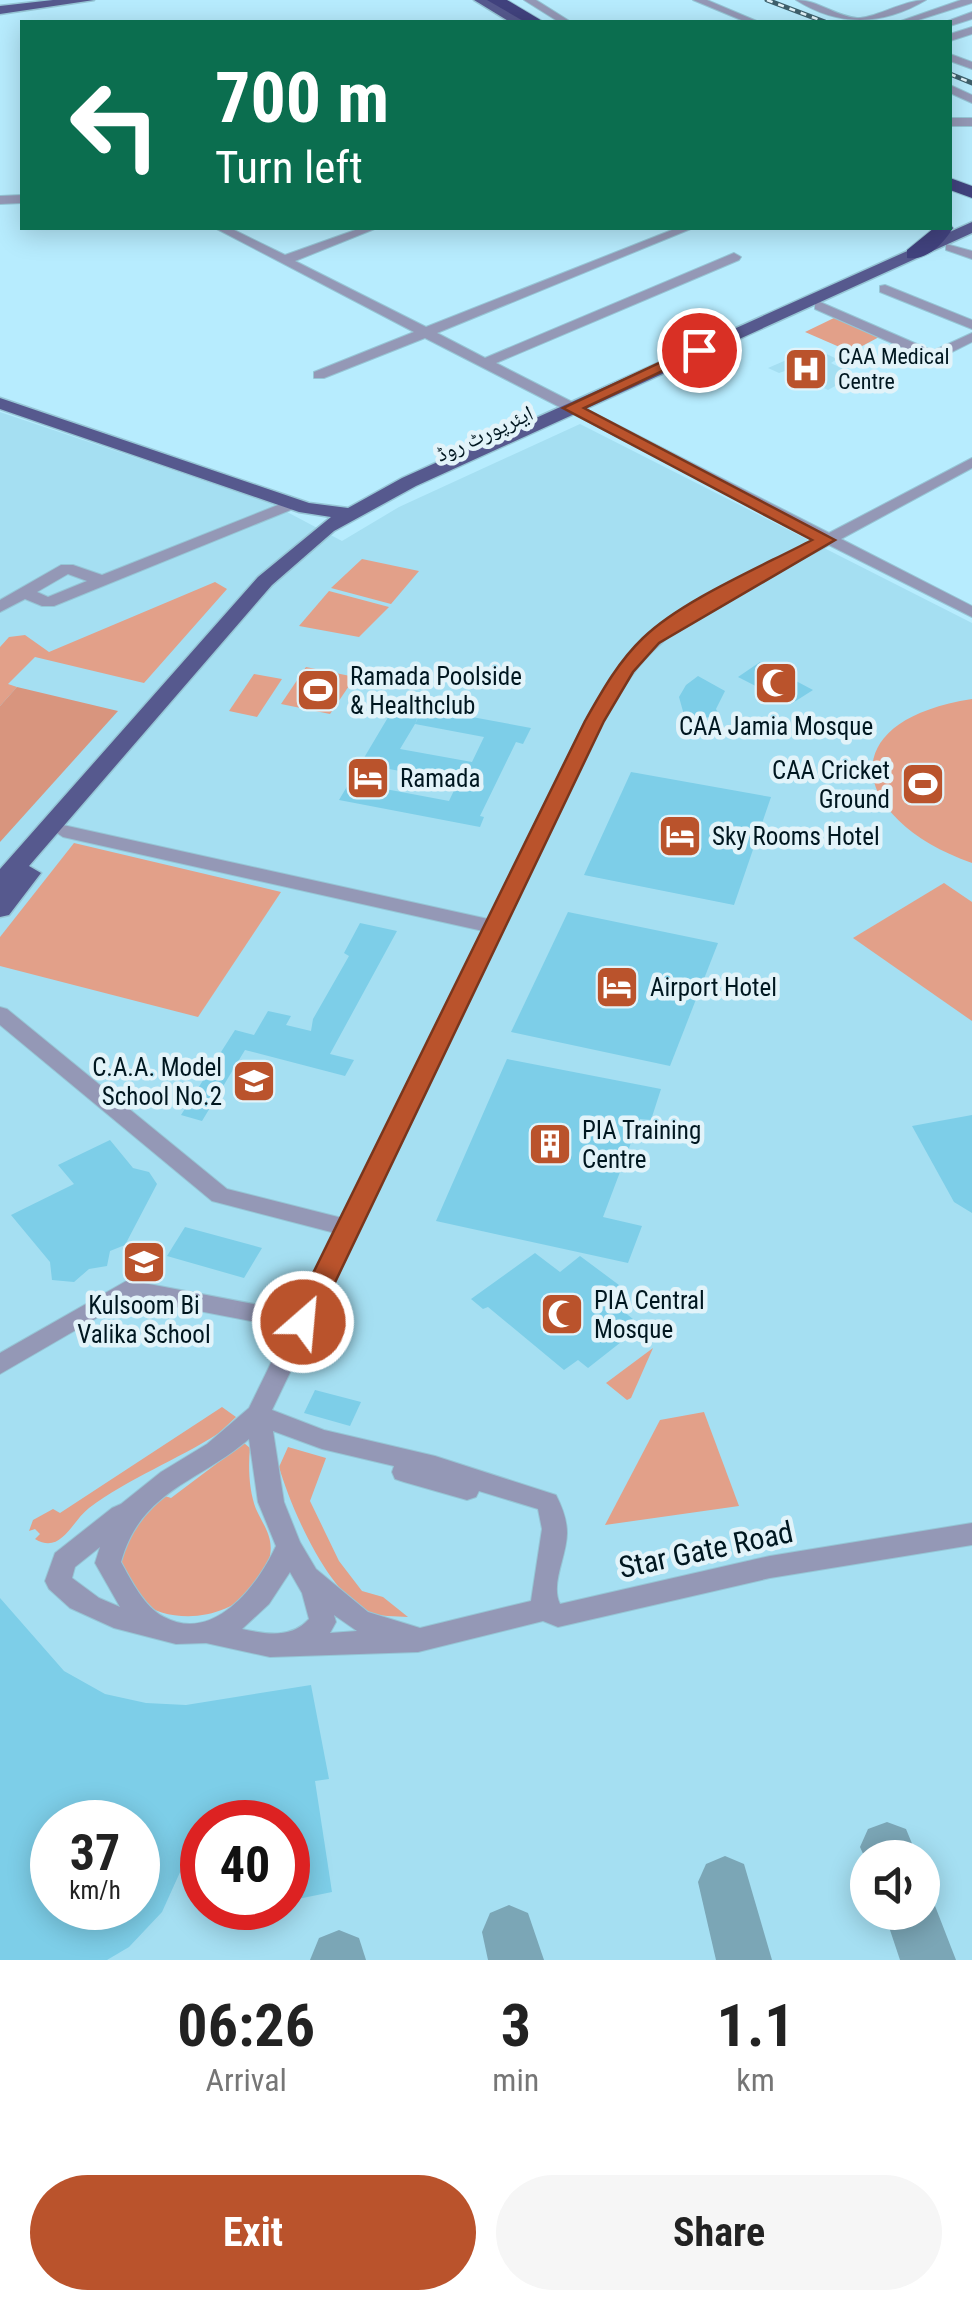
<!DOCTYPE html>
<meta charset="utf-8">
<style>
:root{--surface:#fff;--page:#f6f6f6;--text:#222;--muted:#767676;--accent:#ba532c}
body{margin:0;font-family:"Roboto Condensed","Noto Naskh Arabic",sans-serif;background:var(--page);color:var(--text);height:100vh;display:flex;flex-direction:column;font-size:38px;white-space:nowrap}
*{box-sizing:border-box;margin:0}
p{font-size:32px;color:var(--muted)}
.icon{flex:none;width:55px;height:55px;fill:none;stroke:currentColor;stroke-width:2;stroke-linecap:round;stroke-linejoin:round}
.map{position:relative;height:1960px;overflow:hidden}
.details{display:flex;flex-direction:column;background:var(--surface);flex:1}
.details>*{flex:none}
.hud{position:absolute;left:20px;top:20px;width:932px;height:210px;border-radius:0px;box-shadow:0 5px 25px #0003;background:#0b6e4f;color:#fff;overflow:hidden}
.tools{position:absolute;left:850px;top:1840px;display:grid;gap:20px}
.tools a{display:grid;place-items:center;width:90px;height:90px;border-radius:50%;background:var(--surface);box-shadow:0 5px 25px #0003;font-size:50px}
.speed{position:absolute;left:30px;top:1800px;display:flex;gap:20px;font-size:50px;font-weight:700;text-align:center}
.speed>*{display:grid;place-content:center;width:130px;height:130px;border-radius:50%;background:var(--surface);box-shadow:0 5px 25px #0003;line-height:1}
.speed small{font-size:25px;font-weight:400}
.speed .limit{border:15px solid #d22;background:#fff;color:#111}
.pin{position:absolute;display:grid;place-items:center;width:85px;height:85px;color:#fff;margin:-42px;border:5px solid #fff;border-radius:50%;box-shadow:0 2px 10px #0007}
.me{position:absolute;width:110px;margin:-55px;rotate:27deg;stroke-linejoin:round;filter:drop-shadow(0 0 8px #0008)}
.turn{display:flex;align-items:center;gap:35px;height:210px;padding:0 30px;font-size:45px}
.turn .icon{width:130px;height:130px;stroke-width:2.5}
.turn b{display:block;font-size:70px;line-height:85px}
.eta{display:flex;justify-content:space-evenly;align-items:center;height:170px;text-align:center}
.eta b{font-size:60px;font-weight:700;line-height:70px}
.cta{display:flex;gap:20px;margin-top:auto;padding:20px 30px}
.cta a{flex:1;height:115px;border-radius:60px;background:var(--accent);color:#fff;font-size:40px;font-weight:700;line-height:115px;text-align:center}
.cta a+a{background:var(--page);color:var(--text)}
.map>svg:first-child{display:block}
.built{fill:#a5dff2;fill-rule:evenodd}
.green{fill:#e2a089}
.forest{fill:#d8957e}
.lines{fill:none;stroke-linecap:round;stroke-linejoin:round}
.taxiway{fill:#7ba6b6;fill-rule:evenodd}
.building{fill:#7dcee8;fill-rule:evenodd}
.minor-casing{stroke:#96c6d6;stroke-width:2}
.major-casing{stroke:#96c6d6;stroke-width:3}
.highway-casing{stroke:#96c6d6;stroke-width:2}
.minor{fill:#9498b6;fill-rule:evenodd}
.major{fill:#56598e;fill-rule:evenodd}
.highway{fill:#41427e;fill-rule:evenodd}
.rail-casing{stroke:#3f616d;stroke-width:5}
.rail{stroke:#e2f3f9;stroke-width:2.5;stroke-dasharray:6;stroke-linecap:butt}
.route{fill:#ba532c;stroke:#79361d;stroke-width:2.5}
.labels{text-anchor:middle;stroke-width:9;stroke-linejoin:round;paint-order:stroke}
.far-poi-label{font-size:22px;fill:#001720;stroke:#e2f3f9;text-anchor:start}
.far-street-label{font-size:22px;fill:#001720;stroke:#e2f3f9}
.poi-label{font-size:25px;fill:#001720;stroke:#e2f3f9;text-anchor:start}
.near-street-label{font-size:30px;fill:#001720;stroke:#e2f3f9}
</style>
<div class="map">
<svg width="972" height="1960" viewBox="0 0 972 1960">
<rect width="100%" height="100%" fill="#b7ecfe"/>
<!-- built -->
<g class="built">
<path d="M 814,348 L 837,359 L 831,363 L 855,375 L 828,390 L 788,370 L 779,373 L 768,368 Z"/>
<path d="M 0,412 L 270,503 L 342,541 L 399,507 L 580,424 L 972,623 L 972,1960 L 0,1960 ZM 52,1822 L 138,1822 L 138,1908 L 52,1908 ZM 202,1822 L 288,1822 L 288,1908 L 202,1908 ZM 868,1858 L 922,1858 L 922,1912 L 868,1912 Z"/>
</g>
<!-- green -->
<g class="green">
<path d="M 836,317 L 881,336 L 851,352 L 805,332 Z"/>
<path d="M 362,559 L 419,571 L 391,604 L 331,588 Z"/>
<path d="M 215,582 L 227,589 L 144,683 L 35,657 L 8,684 L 17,687 L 0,706 L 0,647 L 9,637 L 25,635 L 49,652 Z"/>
<path d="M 329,591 L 389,607 L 359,637 L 299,626 Z"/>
<path d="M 306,667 L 355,677 L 330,714 L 281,704 Z"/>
<path d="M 254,674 L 282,679 L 257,717 L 229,711 Z"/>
<path d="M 972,699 L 972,863 C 853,821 826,722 972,699 Z"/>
<path d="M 74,843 L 281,892 L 198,1017 L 0,966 L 0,937 Z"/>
<path d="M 944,883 L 972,902 L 972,1021 L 853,938 Z"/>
<path d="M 653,1348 L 631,1398 L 627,1400 L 606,1383 Z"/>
<path d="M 222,1407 L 236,1417 L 219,1433 C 177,1460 129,1478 89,1508 C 71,1522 61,1555 35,1539 L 40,1534 L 35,1529 L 29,1531 L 33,1520 L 53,1509 L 60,1513 Z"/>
<path d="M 704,1412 L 739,1506 L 605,1525 L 660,1420 Z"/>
<path d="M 244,1443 L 250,1448 C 248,1467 249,1491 256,1509 C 264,1527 275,1538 269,1560 C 246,1641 109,1632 118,1549 C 120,1530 150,1508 162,1495 L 171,1498 Z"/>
<path d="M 288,1447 L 326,1458 L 310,1501 L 339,1561 L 362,1591 L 383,1597 L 408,1617 C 396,1616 379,1617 369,1612 C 328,1594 291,1508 279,1467 Z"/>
</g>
<!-- forest -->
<path class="forest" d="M 17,687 L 118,711 L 0,842 L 0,706 Z"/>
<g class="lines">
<!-- taxiway -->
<g class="taxiway">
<path d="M 887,1822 L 906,1829 L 918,1858 L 868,1858 L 868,1865 L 860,1847 L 868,1829 Z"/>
<path d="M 725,1856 L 744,1864 L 772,1960 L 716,1960 L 698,1882 L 706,1864 Z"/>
<path d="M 922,1890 L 930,1893 L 956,1960 L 900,1960 L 884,1912 L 922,1912 Z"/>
<path d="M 509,1905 L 528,1913 L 544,1960 L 488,1960 L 482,1932 L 490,1913 Z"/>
<path d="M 339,1930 L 359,1938 L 366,1960 L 310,1960 L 319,1938 Z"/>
</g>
</g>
<!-- building -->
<g class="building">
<path d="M 760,662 L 813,690 L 791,704 L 738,677 Z"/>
<path d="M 698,676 L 725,691 L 716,709 L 719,715 L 686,722 L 679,697 L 686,685 Z"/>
<path d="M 423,708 L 531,728 L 523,744 L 516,742 L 480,816 L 484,817 L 480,827 L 339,800 L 390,714 L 417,719 L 415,724 ZM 415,724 L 484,737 L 472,762 L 400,749 ZM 368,765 L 458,782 L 449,801 L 364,785 Z"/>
<path d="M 631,772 L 771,797 L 734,905 L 584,875 Z"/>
<path d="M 568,912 L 718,943 L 670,1066 L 511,1032 Z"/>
<path d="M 360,923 L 397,931 L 330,1054 L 354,1060 L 345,1076 L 245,1050 L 202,1121 L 181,1115 L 235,1030 L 254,1035 L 268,1011 L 291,1016 L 286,1025 L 311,1031 L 313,1019 L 349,956 L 344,953 Z"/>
<path d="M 507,1059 L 661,1089 L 651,1120 L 640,1119 L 603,1217 L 642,1226 L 628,1263 L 436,1221 Z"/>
<path d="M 972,1115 L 972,1213 L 954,1202 L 912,1126 Z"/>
<path d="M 110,1140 L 133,1168 L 149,1172 L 157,1184 L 125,1245 L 110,1251 L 107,1266 L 89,1269 L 74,1282 L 52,1280 L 50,1262 L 11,1215 L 74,1184 L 58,1165 Z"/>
<path d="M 185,1227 L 262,1248 L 244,1278 L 167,1256 Z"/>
<path d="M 535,1253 L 560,1272 L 580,1256 L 619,1285 L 604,1296 L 633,1319 L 621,1328 L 630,1335 L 588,1368 L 578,1360 L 564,1370 L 488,1307 L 483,1309 L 471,1299 Z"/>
<path d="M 315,1390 L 361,1402 L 350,1426 L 304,1413 Z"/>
<path d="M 0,1598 L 64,1671 L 105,1694 L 146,1703 L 186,1705 L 311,1685 L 329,1779 L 315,1781 L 332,1892 L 288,1901 L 288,1822 L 202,1822 L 202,1865 L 181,1870 L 162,1912 L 129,1947 L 107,1960 L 0,1960 ZM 52,1822 L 138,1822 L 138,1908 L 52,1908 Z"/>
</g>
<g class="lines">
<!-- minor casing -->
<g class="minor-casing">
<g id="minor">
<path d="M 524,0 L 536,0 L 571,22 L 559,22 Z"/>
<path d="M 693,0 L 707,0 L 759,22 L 746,22 Z"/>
<path d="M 796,0 C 818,0 835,16 857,18 C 874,19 903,0 926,0 C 882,26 839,27 796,0 Z"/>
<path d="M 961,0 L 972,0 L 972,3 L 912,22 L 898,22 Z"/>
<path d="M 972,12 L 972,19 L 950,26 L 950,22 L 945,22 Z"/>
<path d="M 972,27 L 972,34 L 950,41 L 950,34 Z"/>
<path d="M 950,54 L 972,62 L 972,69 L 950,61 Z"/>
<path d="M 950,85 L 972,95 L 972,103 L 950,93 Z"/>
<rect x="950" y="118" width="22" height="8"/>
<path d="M 22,195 L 22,203 L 0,204 L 0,196 Z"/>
<path d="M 215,228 L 230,228 L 285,255 L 361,228 L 377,228 L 295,261 L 426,327 L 677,228 L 693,228 L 437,333 L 485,358 L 734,253 L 741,257 L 739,260 L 496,363 L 829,533 L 972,458 L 972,468 L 841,539 L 972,606 L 972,617 L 829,545 C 770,577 700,604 652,652 C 632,672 617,697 603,721 L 272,1410 L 324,1430 L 435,1456 L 556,1495 C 562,1507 567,1519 567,1533 C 567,1556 550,1584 560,1604 L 770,1556 L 972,1523 L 972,1545 L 770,1578 L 558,1627 L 543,1621 L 418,1652 L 270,1657 L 206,1643 L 176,1644 L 114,1628 L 70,1608 L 49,1589 L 45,1581 L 55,1553 L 112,1508 L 121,1504 L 161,1472 L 207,1444 L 249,1408 L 288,1328 L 131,1298 L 0,1374 L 0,1353 L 128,1280 L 296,1312 L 335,1233 L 212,1201 L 0,1025 L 0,1007 L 7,1009 L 227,1189 L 342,1218 L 483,931 L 63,837 L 54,831 L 56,827 L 63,825 L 488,919 L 585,721 L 630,655 L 654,632 L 687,609 L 817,539 L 425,338 L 324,378 L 314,378 L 314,372 L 414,332 ZM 273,1431 L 322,1449 L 394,1466 L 392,1472 L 395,1479 L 404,1482 L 467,1500 L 476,1497 L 479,1491 L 538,1509 L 542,1529 L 531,1601 L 420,1628 L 368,1612 L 316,1569 L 300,1542 L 284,1502 ZM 249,1439 L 258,1502 L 276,1546 C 258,1585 214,1644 164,1617 C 144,1607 131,1580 121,1562 C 141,1490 198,1483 249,1439 ZM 100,1547 L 95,1563 L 120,1607 L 99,1598 L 72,1578 L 75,1567 ZM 290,1572 L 302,1593 L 309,1619 C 291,1639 266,1634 242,1629 L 269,1604 ZM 334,1615 L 357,1631 L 330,1633 L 336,1622 Z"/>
<path d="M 946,244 L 972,251 L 972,259 L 946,250 Z"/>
<path d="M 885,285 L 972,320 L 972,329 L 880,292 L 880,286 Z"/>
<path d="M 820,302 L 933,351 L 972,333 L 972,342 L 938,359 L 928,359 L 815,309 L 815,303 Z"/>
<path d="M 293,499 L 298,501 L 298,507 L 54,606 L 42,606 L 25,599 L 0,612 L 0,600 L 61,565 L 73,565 L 102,575 ZM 68,574 L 87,581 L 48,597 L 37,592 Z"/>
</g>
</g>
<!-- major casing -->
<g class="major-casing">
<g id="major">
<path d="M 53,0 L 94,0 L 0,14 L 0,6 Z"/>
<path d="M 474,0 L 490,0 L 526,22 L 510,22 Z"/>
<path d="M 972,222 L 972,233 L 416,486 L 334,531 L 272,585 L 29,866 L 41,873 L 9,915 L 0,917 L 0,869 L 258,577 L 331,517 L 299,512 L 0,409 L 0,398 L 309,503 L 348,508 L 402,478 Z"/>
</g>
</g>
<!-- highway casing -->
<g class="highway-casing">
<g id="highway">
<path d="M 487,0 L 507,0 L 544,22 L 525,22 Z"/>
<path d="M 950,178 L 972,186 L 972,198 L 950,190 Z"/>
<path d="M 950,224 L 953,228 C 943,244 927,261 907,258 L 907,250 L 934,228 L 950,228 Z"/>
</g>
</g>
<!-- minor -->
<use href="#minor" class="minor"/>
<!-- major -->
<use href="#major" class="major"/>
<!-- highway -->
<use href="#highway" class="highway"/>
<!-- rail casing -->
<g class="rail-casing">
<g id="rail">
<path d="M 767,0 L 825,22"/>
<path d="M 950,74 L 972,83"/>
</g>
</g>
<!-- rail -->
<use href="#rail" class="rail"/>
</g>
<!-- route -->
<path class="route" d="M 693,347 L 707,350 L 584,408 L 835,540 L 659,643 L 633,672 L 604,721 L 316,1322 L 312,1330 L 303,1333 L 293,1330 L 289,1322 L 585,721 C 602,691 618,662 643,638 C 682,600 763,566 812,540 L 563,408 Z"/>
<!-- icons -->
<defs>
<g id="hospital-square" transform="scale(2.25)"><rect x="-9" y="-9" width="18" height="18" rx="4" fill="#ba532c" stroke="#e2f3f9"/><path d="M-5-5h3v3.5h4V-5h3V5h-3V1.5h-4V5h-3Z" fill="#fff"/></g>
<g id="mosque-square" transform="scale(2.25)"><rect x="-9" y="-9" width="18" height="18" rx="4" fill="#ba532c" stroke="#e2f3f9"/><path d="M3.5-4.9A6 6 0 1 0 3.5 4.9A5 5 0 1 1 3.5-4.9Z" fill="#fff"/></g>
<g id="stadium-square" transform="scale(2.25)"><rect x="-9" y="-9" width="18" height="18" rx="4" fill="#ba532c" stroke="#e2f3f9"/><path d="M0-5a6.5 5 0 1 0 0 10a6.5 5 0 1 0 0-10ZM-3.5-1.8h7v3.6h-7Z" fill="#fff"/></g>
<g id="hotel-square" transform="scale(2.25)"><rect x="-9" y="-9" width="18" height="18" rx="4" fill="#ba532c" stroke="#e2f3f9"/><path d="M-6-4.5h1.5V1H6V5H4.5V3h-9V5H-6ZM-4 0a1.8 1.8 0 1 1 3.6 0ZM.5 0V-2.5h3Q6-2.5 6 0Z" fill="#fff"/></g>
<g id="school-square" transform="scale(2.25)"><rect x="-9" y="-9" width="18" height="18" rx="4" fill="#ba532c" stroke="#e2f3f9"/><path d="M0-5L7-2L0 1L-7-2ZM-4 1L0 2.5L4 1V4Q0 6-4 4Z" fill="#fff"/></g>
<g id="building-square" transform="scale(2.25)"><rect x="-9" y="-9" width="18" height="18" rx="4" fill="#ba532c" stroke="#e2f3f9"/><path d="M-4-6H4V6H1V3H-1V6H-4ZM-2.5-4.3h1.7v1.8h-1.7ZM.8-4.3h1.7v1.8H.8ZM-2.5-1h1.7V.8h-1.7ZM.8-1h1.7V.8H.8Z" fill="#fff"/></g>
</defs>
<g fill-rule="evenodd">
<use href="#hospital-square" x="806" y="369"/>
<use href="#mosque-square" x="776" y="683"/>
<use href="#stadium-square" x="318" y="690"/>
<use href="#hotel-square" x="368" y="778"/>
<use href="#stadium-square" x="923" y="784"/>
<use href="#hotel-square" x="680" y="836"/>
<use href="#hotel-square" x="617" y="987"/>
<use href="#school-square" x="254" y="1081"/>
<use href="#building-square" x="550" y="1144"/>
<use href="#school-square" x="144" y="1262"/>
<use href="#mosque-square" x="562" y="1314"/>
</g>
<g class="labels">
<!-- far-poi labels -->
<g class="far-poi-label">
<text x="838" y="364">CAA Medical<tspan x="838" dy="25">Centre</tspan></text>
</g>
<!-- far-street labels -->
<g class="far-street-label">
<text transform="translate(484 433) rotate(-25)" y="8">ایئرپورٹ روڈ</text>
</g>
<!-- poi labels -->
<g class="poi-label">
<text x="350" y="685">Ramada Poolside<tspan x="350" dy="29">&amp; Healthclub</tspan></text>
<text x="776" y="735" text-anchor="middle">CAA Jamia Mosque</text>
<text x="890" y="779" text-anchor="end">CAA Cricket<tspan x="890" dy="29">Ground</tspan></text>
<text x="400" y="787">Ramada</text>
<text x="712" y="845">Sky Rooms Hotel</text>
<text x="650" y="996">Airport Hotel</text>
<text x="222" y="1076" text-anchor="end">C.A.A. Model<tspan x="222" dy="29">School No.2</tspan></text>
<text x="582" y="1139">PIA Training<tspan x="582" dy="29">Centre</tspan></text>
<text x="594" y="1309">PIA Central<tspan x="594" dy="29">Mosque</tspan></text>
<text x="144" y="1314" text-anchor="middle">Kulsoom Bi<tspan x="144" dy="29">Valika School</tspan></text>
</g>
<!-- near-street labels -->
<g class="near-street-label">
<text transform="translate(706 1550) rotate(-12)" y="10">Star Gate Road</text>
</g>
</g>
</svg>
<div class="tools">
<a><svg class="icon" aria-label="sound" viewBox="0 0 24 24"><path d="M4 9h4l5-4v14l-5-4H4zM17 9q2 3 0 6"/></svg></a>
</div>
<div class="speed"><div>37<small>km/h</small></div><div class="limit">40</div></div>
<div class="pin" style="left:699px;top:350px;background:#d93025"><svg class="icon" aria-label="arrive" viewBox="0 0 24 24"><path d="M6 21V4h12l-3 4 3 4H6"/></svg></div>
<svg class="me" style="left:303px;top:1322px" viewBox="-20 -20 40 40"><circle r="17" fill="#ba532c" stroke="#fff" stroke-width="3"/><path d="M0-11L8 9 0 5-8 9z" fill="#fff"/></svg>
<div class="hud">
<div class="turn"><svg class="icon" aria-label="left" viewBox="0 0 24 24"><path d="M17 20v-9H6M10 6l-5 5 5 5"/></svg><div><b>700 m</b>Turn left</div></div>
</div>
</div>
<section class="details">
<div class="eta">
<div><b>06:26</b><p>Arrival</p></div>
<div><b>3</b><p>min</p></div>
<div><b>1.1</b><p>km</p></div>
</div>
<div class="cta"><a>Exit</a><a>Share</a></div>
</section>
